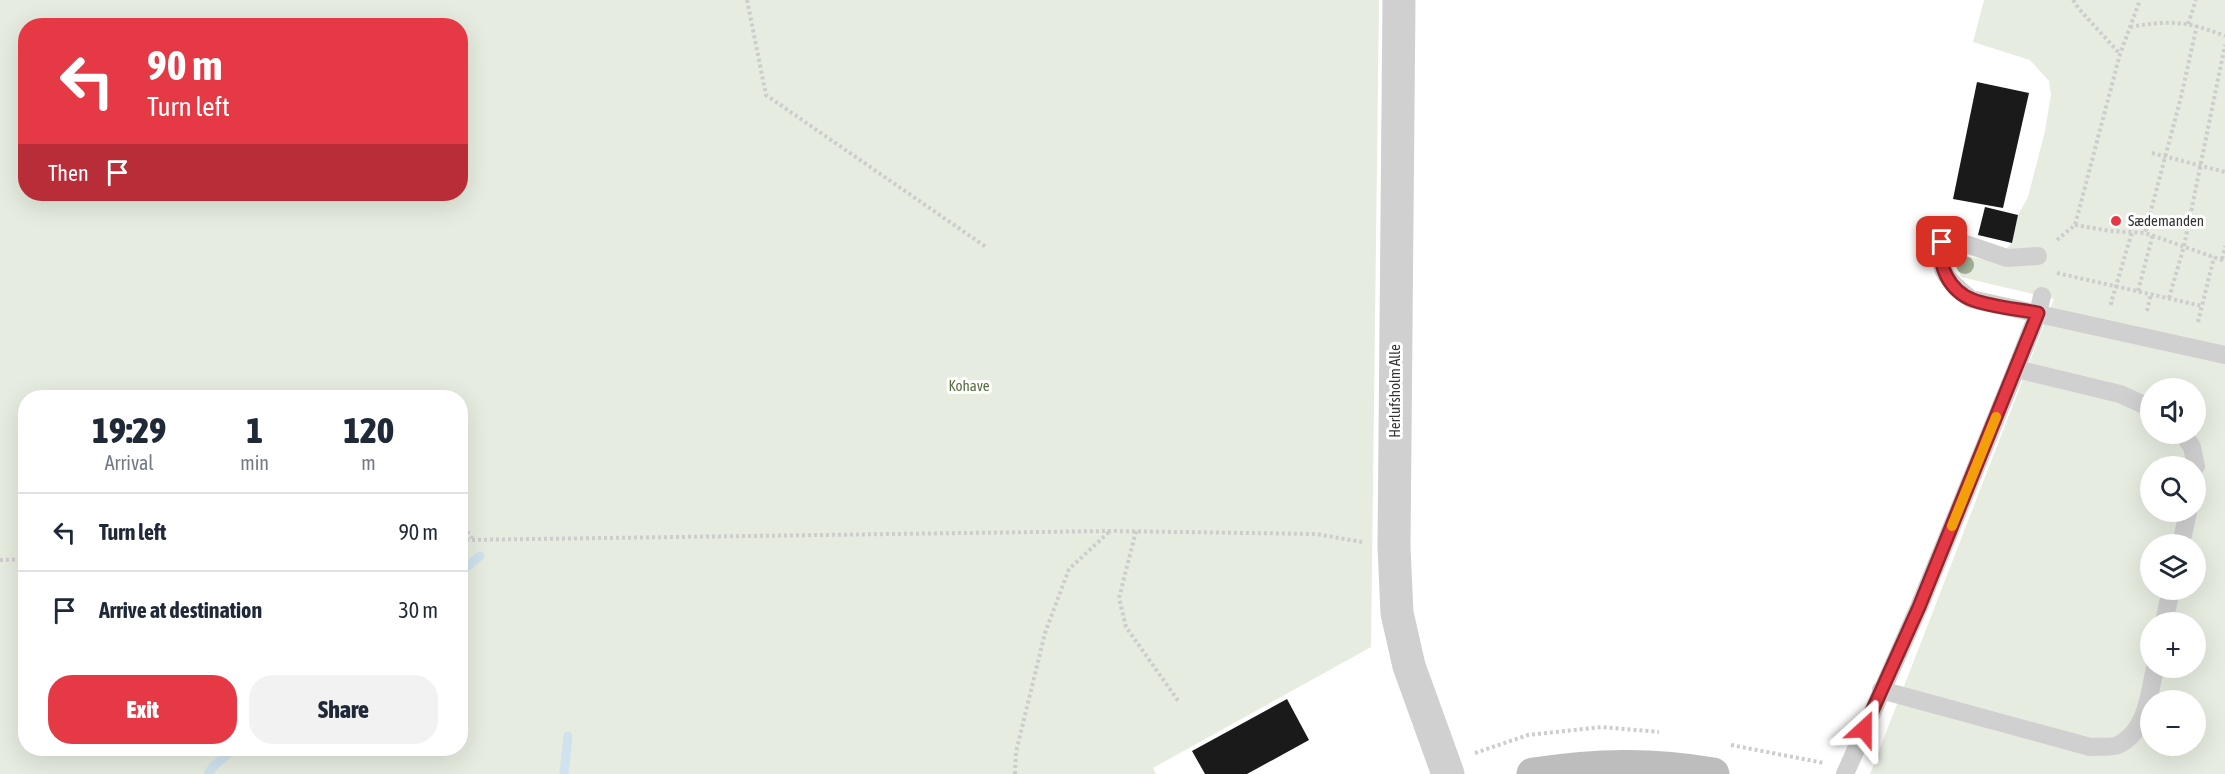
<!DOCTYPE html>
<meta charset="utf-8">
<style>
:root{--surface:#fff;--page:#f2f2f3;--text:#1f2937;--muted:#747a83;--line:#e0e1e3;--accent:#e63946}
body{margin:0;font-family:"Asap Condensed",sans-serif;background:var(--page);color:var(--text);height:100vh;display:flex;flex-direction:column;font-size:22px;white-space:nowrap}
*{box-sizing:border-box;margin:0}
p{font-size:20px;color:var(--muted)}
.icon{flex:none;width:33px;height:33px;fill:none;stroke:currentColor;stroke-width:2;stroke-linecap:round;stroke-linejoin:round}
.map{position:relative;flex:1;overflow:hidden}
.sheet{position:absolute;left:18px;top:390px;width:450px;height:366px;display:flex;flex-direction:column;background:var(--surface);border-radius:24px;box-shadow:0 6px 24px #0002}
.sheet>*{flex:none}
.banner{position:absolute;left:18px;top:18px;width:450px;height:183px;border-radius:24px;box-shadow:0 6px 24px #0002;background:#e63946;color:#fff;overflow:hidden}
.fabs{position:absolute;left:2140px;top:378px;display:grid;gap:12px}
.fabs a{display:grid;place-items:center;width:66px;height:66px;border-radius:50%;background:var(--surface);box-shadow:0 6px 24px #0002;font-size:30px}
.pin{position:absolute;display:grid;place-items:center;width:51px;height:51px;color:#fff;margin:-26px;border-radius:12px;box-shadow:0 3px 9px #0006}
.me{position:absolute;width:66px;margin:-33px;rotate:24deg;stroke-linejoin:round;filter:drop-shadow(0 0 4px #0008)}
.turn{display:flex;align-items:center;gap:21px;height:126px;padding:0 30px;font-size:27px}
.turn .icon{width:78px;height:78px;stroke-width:2.5}
.turn b{display:block;font-size:42px;line-height:51px}
.then{display:flex;align-items:center;height:57px;padding:0 30px;background:#0003;gap:12px;font-size:22px}
.eta{display:flex;justify-content:space-evenly;align-items:center;height:102px;text-align:center}
.eta b{font-size:36px;font-weight:800;line-height:42px}
.primary-button{display:flex;gap:12px;margin-top:auto;padding:12px 30px}
.primary-button a{flex:1;height:69px;border-radius:24px;background:var(--accent);color:#fff;font-size:24px;font-weight:800;line-height:69px;text-align:center}
.primary-button a+a{background:var(--page);color:var(--text)}
ul{padding:0;list-style:none}
li{display:flex;align-items:center;gap:18px;height:78px;padding:0 30px;border-top:2px solid var(--line)}
li div{flex:1}
li b{display:block;font-size:22px}
li em{font-style:normal}
.map>svg:first-child{display:block}
.green{fill:#e6ecdf;fill-rule:evenodd}
.lines{fill:none;stroke-linecap:round;stroke-linejoin:round}
.stream{stroke:#cfe2ee;stroke-width:9}
.building{fill:#1a1a1a}
.path{stroke:#cdcdcd;stroke-width:4;stroke-dasharray:3 3;stroke-linecap:butt}
.lane{stroke:#d0d0d0;stroke-width:18}
.street{stroke:#d0d0d0;stroke-width:33}
.secondary{stroke:#bdbdbd;stroke-width:33}
.tree{fill:#a2b095}
.route-casing{stroke:#96252e;stroke-width:15}
.route{stroke:#e63946;stroke-width:10}
.slow{stroke:#f59e0b;stroke-width:10}
.poi-dot{fill:#e63946;stroke:#fff;stroke-width:2}
.labels{text-anchor:middle;stroke-width:6;stroke-linejoin:round;paint-order:stroke}
.poi-label{font-size:15px;fill:#333;stroke:#fff;text-anchor:start}
.park-label{font-size:15px;fill:#56703f;stroke:#fff}
.street-label{font-size:15px;fill:#333;stroke:#fff}
</style>
<div class="map">
<svg width="2225" height="774" viewBox="0 0 2225 774">
<rect width="100%" height="100%" fill="#fff"/>
<!-- green -->
<g class="green">
<path d="M 0,0 L 1379,0 L 1371,647 L 1153,768 L 1156,774 L 0,774 ZM 26,26 L 460,26 L 460,194 L 26,194 ZM 26,398 L 460,398 L 460,748 L 26,748 Z"/>
<path d="M 1984,0 L 2225,0 L 2225,774 L 1870,774 L 2054,299 L 1961,277 L 1956,262 L 1969,257 L 1997,261 L 2012,242 L 2018,215 L 2028,197 L 2045,131 L 2051,95 L 2049,81 L 2030,60 L 1973,42 ZM 2151,388 L 2196,388 L 2196,434 L 2151,434 ZM 2151,466 L 2196,466 L 2196,512 L 2151,512 ZM 2151,544 L 2196,544 L 2196,590 L 2151,590 ZM 2151,622 L 2196,622 L 2196,668 L 2151,668 ZM 2151,700 L 2196,700 L 2196,746 L 2151,746 Z"/>
</g>
<g class="lines">
<!-- stream -->
<g class="stream">
<path d="M 460,572 L 480,556"/>
<path d="M 208,774 L 213,767 L 234,748"/>
<path d="M 564,774 L 568,736"/>
</g>
</g>
<!-- building -->
<g class="building">
<path d="M 1977,82 L 2029,93 L 2003,208 L 1953,199 Z"/>
<path d="M 1985,207 L 2018,215 L 2012,243 L 1978,235 Z"/>
<path d="M 1287,699 L 1309,740 L 1247,774 L 1205,774 L 1192,751 Z"/>
</g>
<g class="lines">
<!-- path -->
<g class="path">
<path d="M 747,0 L 766,95 L 986,247"/>
<path d="M 2073,0 L 2079,9 L 2120,54"/>
<path d="M 2188,24 L 2196,0"/>
<path d="M 2197,25 L 2181,97 L 2145,233 L 2225,261"/>
<path d="M 2130,27 C 2170,20 2187,21 2225,36"/>
<path d="M 2152,153 L 2225,172"/>
<path d="M 2075,225 L 2110,231 L 2145,233"/>
<path d="M 2057,240 L 2075,225 L 2120,54 L 2140,0"/>
<path d="M 2222,259 L 2225,246"/>
<path d="M 2057,273 L 2202,306"/>
<path d="M 2138,291 L 2153,234"/>
<path d="M 2169,298 L 2184,246 L 2225,45"/>
<path d="M 2113,304 L 2111,303 L 2132,232"/>
<path d="M 2147,311 L 2151,294"/>
<path d="M 2198,322 L 2214,257"/>
<path d="M 460,522 L 472,538"/>
<path d="M 1136,531 L 1119,598 L 1126,627 L 1179,702"/>
<path d="M 460,540 L 1110,531 L 1316,534 L 1362,542"/>
<path d="M 0,560 L 26,559"/>
<path d="M 1731,745 L 1824,763"/>
<path d="M 1475,753 L 1528,735 L 1602,727 L 1659,732"/>
<path d="M 1015,774 L 1016,752 L 1045,633 L 1069,569 L 1109,532"/>
</g>
<!-- lane -->
<g class="lane">
<path d="M 2038,256 L 2007,258 L 1957,241 L 1942,242 C 1935,271 1951,283 1971,299 L 2225,355"/>
<path d="M 2016,369 L 2120,394 L 2151,408"/>
<path d="M 2183,434 L 2192,447 L 2196,466"/>
<path d="M 2181,544 L 2188,512"/>
<path d="M 2164,622 L 2171,590"/>
<path d="M 1881,690 L 2090,747 C 2098,746 2111,748 2118,745 C 2147,731 2149,694 2155,668"/>
<path d="M 1845,774 L 1919,607 L 2016,369 L 2038,313 L 2042,296"/>
</g>
<!-- street -->
<path class="street" d="M 1399,0 L 1394,547 L 1397,613 L 1409,666 L 1448,774"/>
<!-- secondary -->
<path class="secondary" d="M 1533,774 C 1596,765 1650,763 1713,774"/>
</g>
<!-- trees -->
<circle class="tree" cx="1965" cy="265" r="9"/>
<g class="lines">
<!-- route casing -->
<g class="route-casing">
<path id="route" d="M 1864,729 L 1919,607 L 2038,313 C 2017,309 1992,307 1973,300 C 1949,291 1937,265 1942,242"/>
</g>
<!-- route -->
<use href="#route" class="route"/>
<!-- slow -->
<path class="slow" d="M 1952,526 L 1996,417"/>
</g>
<!-- markers -->
<circle class="poi-dot" cx="2116" cy="221" r="6"/>
<g class="labels">
<!-- poi labels -->
<g class="poi-label">
<text x="2128" y="226">Sædemanden</text>
</g>
<!-- park labels -->
<g class="park-label">
<text x="969" y="391">Kohave</text>
</g>
<!-- street labels -->
<g class="street-label">
<text transform="translate(1395 391) rotate(-90)" y="5">Herlufsholm Alle</text>
</g>
</g>
</svg>
<div class="fabs">
<a><svg class="icon" aria-label="sound" viewBox="0 0 24 24"><path d="M4 9h4l5-4v14l-5-4H4zM17 9q2 3 0 6"/></svg></a>
<a><svg class="icon" aria-label="search" viewBox="0 0 24 24"><circle cx="10" cy="10" r="6"/><path d="M15 15l6 6"/></svg></a>
<a><svg class="icon" aria-label="layers" viewBox="0 0 24 24"><path d="M12 4l9 5-9 5-9-5zM3 14l9 5 9-5"/></svg></a>
<a>+</a>
<a>−</a>
</div>
<div class="pin" style="left:1942px;top:242px;background:#d93025"><svg class="icon" aria-label="arrive" viewBox="0 0 24 24"><path d="M6 21V4h12l-3 4 3 4H6"/></svg></div>
<svg class="me" style="left:1864px;top:729px" viewBox="-20 -20 40 40"><path d="M0-17L14 15 0 8-14 15z" fill="#e63946" stroke="#fff" stroke-width="4"/></svg>
<div class="banner">
<div class="turn"><svg class="icon" aria-label="left" viewBox="0 0 24 24"><path d="M17 20v-9H6M10 6l-5 5 5 5"/></svg><div><b>90 m</b>Turn left</div></div>
<div class="then">Then<svg class="icon" aria-label="arrive" viewBox="0 0 24 24"><path d="M6 21V4h12l-3 4 3 4H6"/></svg></div>
</div>
<section class="sheet">
<div class="eta">
<div><b>19:29</b><p>Arrival</p></div>
<div><b>1</b><p>min</p></div>
<div><b>120</b><p>m</p></div>
</div>
<ul>
<li><svg class="icon" aria-label="left" viewBox="0 0 24 24"><path d="M17 20v-9H6M10 6l-5 5 5 5"/></svg><div><b>Turn left</b></div><em>90 m</em></li>
<li><svg class="icon" aria-label="arrive" viewBox="0 0 24 24"><path d="M6 21V4h12l-3 4 3 4H6"/></svg><div><b>Arrive at destination</b></div><em>30 m</em></li>
</ul>
<div class="primary-button"><a>Exit</a><a>Share</a></div>
</section>
</div>
